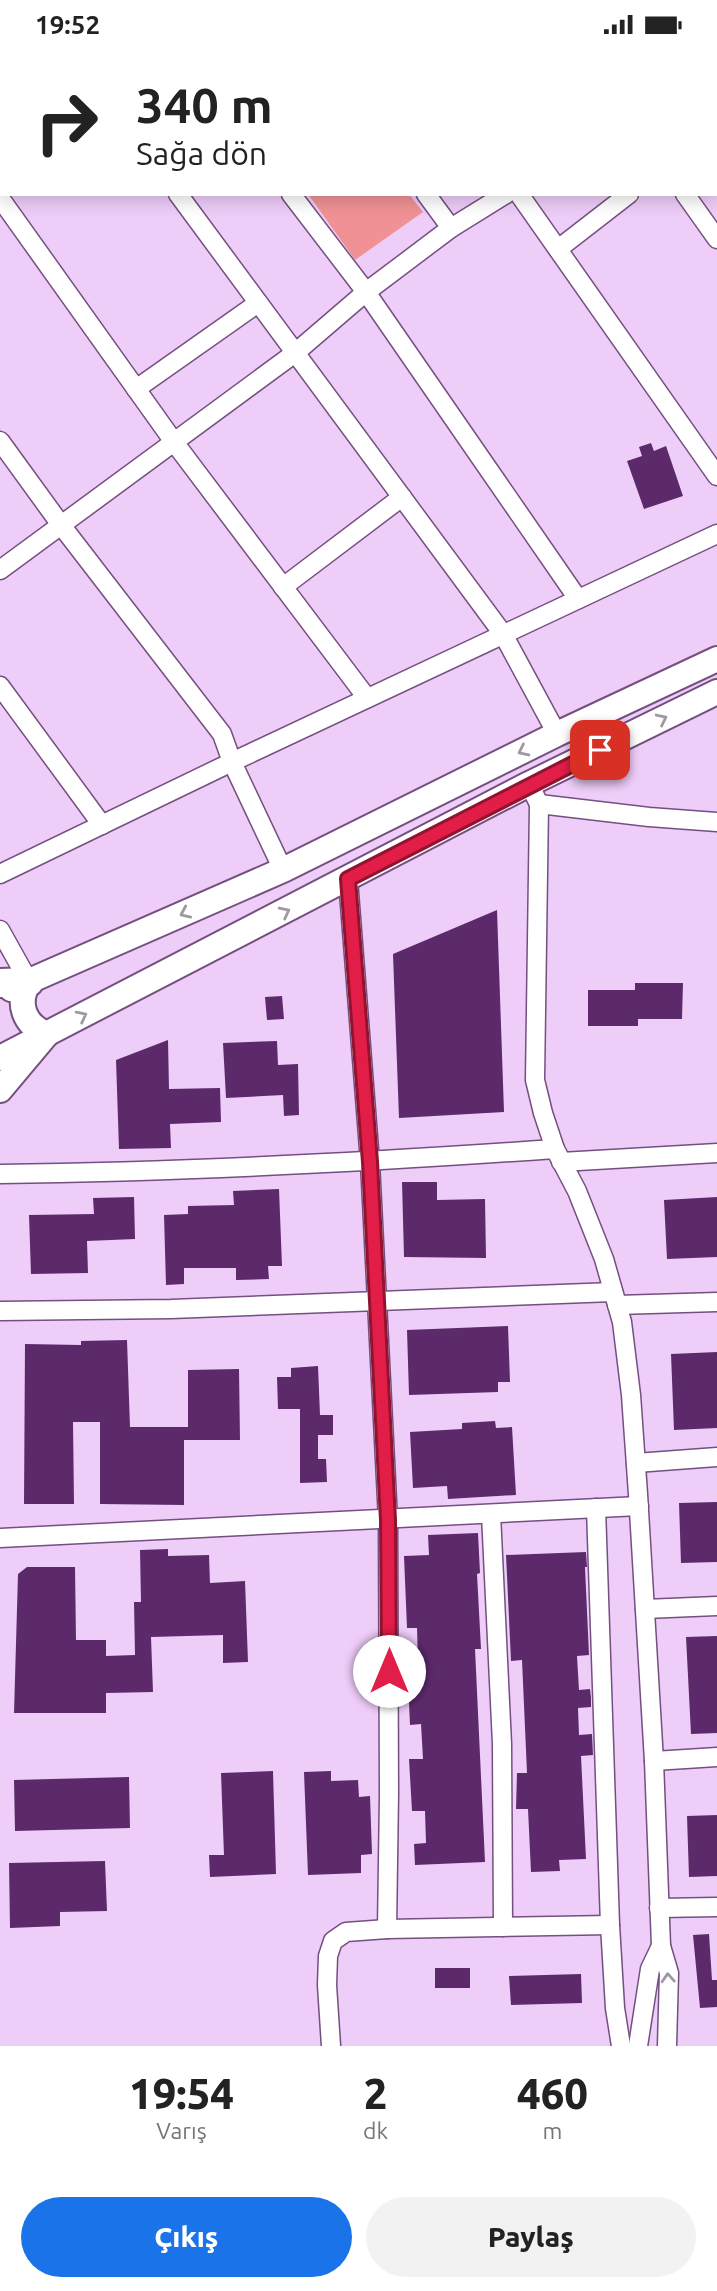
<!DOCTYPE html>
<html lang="tr">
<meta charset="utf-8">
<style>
:root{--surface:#fff;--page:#f2f2f2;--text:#222;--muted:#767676;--accent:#1a73e8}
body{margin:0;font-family:Ubuntu,sans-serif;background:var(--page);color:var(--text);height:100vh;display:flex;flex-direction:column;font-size:26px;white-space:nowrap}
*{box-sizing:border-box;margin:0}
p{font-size:23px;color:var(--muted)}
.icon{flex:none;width:38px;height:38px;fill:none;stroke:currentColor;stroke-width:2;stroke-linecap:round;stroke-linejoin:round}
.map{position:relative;height:1997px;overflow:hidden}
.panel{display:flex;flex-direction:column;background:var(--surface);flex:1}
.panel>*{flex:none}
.top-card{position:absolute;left:0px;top:0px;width:718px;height:147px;box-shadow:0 4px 18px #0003;background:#fff;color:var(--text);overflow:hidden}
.pin{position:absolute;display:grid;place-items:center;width:60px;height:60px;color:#fff;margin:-30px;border-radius:14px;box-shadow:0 4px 10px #0006}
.me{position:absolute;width:77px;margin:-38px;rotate:0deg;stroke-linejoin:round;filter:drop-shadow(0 0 5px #0008)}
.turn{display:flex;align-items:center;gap:24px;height:147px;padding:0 21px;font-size:32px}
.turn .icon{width:91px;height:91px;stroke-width:2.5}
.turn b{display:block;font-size:49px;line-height:60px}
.eta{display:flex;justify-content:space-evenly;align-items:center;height:119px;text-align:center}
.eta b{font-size:42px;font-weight:800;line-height:49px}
.cta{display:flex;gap:14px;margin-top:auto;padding:14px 21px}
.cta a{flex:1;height:80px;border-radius:42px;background:var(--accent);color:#fff;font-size:28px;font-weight:800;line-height:80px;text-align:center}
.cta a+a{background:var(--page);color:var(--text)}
.status{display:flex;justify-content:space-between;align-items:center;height:49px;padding:0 35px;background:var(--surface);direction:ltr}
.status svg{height:19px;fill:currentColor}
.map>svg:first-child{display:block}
.green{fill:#f09295}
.building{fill:#5c2a6b}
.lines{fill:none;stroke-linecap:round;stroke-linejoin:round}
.minor-casing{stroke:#744f7f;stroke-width:21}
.secondary-casing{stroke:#744f7f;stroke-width:28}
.primary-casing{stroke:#744f7f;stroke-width:32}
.minor{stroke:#fff;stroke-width:18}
.secondary{stroke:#fff;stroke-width:24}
.primary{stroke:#fff;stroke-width:28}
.oneway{stroke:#a098a2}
.route-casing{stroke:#92132f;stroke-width:18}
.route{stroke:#e11d48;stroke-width:12}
</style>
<div class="status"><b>19:52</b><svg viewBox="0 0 49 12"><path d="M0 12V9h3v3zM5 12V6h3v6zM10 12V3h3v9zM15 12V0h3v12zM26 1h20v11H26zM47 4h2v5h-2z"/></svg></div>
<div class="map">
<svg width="717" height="1997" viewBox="0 0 717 1997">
<rect width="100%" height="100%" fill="#eecdf9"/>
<!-- green -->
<path class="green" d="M 308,145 L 409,145 L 423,163 L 355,211 Z"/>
<!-- building -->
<g class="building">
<path d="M 651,394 L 654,402 L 666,397 L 683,447 L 644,460 L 627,412 L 642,407 L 639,398 Z"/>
<path d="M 497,861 L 504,1063 L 399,1069 L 393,905 Z"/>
<path d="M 635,934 L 683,934 L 682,970 L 638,970 L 638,977 L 588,977 L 588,941 L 635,941 Z"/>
<path d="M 282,947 L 284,970 L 267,971 L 265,948 Z"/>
<path d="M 168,991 L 169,1040 L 220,1039 L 221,1073 L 170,1075 L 171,1099 L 119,1100 L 116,1011 Z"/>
<path d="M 277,992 L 278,1016 L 298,1015 L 299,1066 L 284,1067 L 283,1046 L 226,1049 L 223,994 Z"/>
<path d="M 402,1133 L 437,1133 L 437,1151 L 485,1150 L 486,1209 L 404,1208 Z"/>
<path d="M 279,1140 L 282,1217 L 268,1217 L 269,1230 L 236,1231 L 236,1219 L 184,1219 L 184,1235 L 166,1236 L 164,1166 L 188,1165 L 188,1157 L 234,1156 L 233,1142 Z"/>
<path d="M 134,1148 L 135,1190 L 87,1192 L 88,1224 L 31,1225 L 29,1166 L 94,1165 L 93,1149 Z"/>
<path d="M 717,1148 L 717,1208 L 667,1210 L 664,1151 Z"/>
<path d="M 508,1277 L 510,1333 L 498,1333 L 498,1343 L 409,1346 L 407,1281 Z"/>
<path d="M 127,1291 L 130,1378 L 188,1378 L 188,1321 L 239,1320 L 240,1391 L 184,1391 L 184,1456 L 100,1455 L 100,1373 L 73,1373 L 74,1455 L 24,1455 L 25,1295 L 81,1296 L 81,1292 Z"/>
<path d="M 717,1303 L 717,1379 L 674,1381 L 671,1305 Z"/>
<path d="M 318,1317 L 320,1366 L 333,1366 L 333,1386 L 318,1386 L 318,1410 L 326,1410 L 327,1433 L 300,1434 L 300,1360 L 278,1360 L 277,1328 L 291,1328 L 291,1319 Z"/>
<path d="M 495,1372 L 496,1379 L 512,1378 L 516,1446 L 448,1450 L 447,1437 L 413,1439 L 410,1383 L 462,1380 L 462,1374 Z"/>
<path d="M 717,1453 L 717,1513 L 681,1514 L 679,1454 Z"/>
<path d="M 478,1484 L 480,1524 L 477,1525 L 481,1600 L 475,1600 L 485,1813 L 415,1816 L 414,1795 L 426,1794 L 425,1762 L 412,1762 L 409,1710 L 423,1710 L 421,1675 L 410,1676 L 407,1612 L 418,1612 L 417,1579 L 407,1579 L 404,1507 L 429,1506 L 428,1486 Z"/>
<path d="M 168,1500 L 168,1507 L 209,1506 L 210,1534 L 245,1532 L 248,1613 L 223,1614 L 223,1586 L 151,1588 L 153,1643 L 106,1644 L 106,1664 L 14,1664 L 18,1525 L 27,1518 L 75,1518 L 76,1591 L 106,1591 L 106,1607 L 135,1606 L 134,1553 L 141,1553 L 140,1501 Z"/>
<path d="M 586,1503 L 587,1518 L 585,1518 L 589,1606 L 577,1607 L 579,1641 L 590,1640 L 591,1649 L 591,1658 L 578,1659 L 579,1686 L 592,1685 L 593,1706 L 581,1707 L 586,1810 L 559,1811 L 560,1822 L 531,1823 L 528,1760 L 516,1760 L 517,1724 L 527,1724 L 522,1611 L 511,1612 L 506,1506 Z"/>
<path d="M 717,1587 L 717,1684 L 691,1685 L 686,1588 Z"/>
<path d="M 273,1722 L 276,1825 L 210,1828 L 209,1806 L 224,1806 L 221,1724 Z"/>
<path d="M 331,1722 L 331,1732 L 358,1731 L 359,1748 L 370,1747 L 372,1805 L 361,1806 L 361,1824 L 308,1826 L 304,1723 Z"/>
<path d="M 129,1728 L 130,1779 L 15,1782 L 14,1731 Z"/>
<path d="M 717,1766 L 717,1827 L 689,1828 L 687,1767 Z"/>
<path d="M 105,1812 L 107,1862 L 60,1863 L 60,1877 L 10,1879 L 9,1814 Z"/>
<path d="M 709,1885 L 712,1931 L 717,1931 L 717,1958 L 700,1959 L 693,1886 Z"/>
<rect x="435" y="1919" width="35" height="20"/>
<path d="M 581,1925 L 582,1954 L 511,1956 L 509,1927 Z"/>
</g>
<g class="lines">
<!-- minor casing -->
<g class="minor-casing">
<g id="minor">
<path d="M 70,0 L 71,2"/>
<path d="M 314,0 L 315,2"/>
<path d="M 418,0 L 419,2"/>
<path d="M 578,0 L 579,2"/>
<path d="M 199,2 L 201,0"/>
<path d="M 716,90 L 717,89"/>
<path d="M 178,145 L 503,585 L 557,685"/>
<path d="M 291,145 L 366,243 L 578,550"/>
<path d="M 426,145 L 451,179"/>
<path d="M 519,145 L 717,427"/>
<path d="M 685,145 L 717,190"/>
<path d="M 0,149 L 174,393 L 367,649"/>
<path d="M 558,200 L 629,145"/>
<path d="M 136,340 L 258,254"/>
<path d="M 0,392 L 61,476 L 222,685 L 232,713 L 283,821"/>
<path d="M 0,521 L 295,304 L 366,243 L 451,179 L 506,145"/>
<path d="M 283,538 L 402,448"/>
<path d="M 0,637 L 102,776"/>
<path d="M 529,735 L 539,755 L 535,1031 L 543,1064 L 555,1100 L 577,1142 L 604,1210 L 622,1273 L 631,1346 L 638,1445 L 654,1712 L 661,1897"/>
<path d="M 539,755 L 649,768 L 717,773"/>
<path d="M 0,825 L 232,713 L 717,485"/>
<path d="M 348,830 L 370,1113 L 388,1471 L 389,1745 L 387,1880"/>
<path d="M 0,881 L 29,933"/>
<path d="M 561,1113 L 717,1104"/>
<path d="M 0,1125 C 185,1123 370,1113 555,1100"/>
<path d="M 617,1256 L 717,1253"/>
<path d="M 0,1262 L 171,1260 L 613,1243"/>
<path d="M 636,1414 L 717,1408"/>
<path d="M 596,1459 L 610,1876 L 615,1959 L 621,1997"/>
<path d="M 491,1465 L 502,1695 L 503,1878"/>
<path d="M 0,1489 L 639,1457"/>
<path d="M 645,1560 L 717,1557"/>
<path d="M 654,1712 L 717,1708"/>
<path d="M 659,1859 L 717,1858"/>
<path d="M 331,1997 L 327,1936 L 328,1907 L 333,1892 L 346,1883 L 387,1880 L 610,1876"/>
<path d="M 638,1997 L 650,1920 L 661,1897 L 669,1924 L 667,1997"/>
</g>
</g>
<!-- secondary casing -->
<g class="secondary-casing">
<g id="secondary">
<path d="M 11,940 L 283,821 L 557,685 L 717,610"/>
<path d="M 0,1009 L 529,735 L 717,643"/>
<path d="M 0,1041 L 47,985 C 24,976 16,954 29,933"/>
</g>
</g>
<!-- primary casing -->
<g class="primary-casing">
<path id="primary" d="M 0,934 L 29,933"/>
</g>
<!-- minor -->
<use href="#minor" class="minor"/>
<!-- secondary -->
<use href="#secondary" class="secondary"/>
<!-- primary -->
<use href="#primary" class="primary"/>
</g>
<!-- one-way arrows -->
<defs><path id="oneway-chevron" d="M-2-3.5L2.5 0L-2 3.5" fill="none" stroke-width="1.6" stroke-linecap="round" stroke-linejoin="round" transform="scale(1.75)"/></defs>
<g class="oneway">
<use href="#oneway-chevron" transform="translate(662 670) rotate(-26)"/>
<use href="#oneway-chevron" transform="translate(523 702) rotate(154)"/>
<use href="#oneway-chevron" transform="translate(285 863) rotate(-27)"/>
<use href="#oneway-chevron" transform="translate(185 864) rotate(156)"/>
<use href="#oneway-chevron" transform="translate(82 967) rotate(-27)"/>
<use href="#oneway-chevron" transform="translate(668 1929) rotate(-93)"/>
</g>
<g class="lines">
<!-- route casing -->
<g class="route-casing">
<path id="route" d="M 389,1622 L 388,1471 L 370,1113 L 348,830 L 600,701"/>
</g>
<!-- route -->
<use href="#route" class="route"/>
</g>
</svg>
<div class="pin" style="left:600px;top:701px;background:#d93025"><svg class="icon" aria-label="arrive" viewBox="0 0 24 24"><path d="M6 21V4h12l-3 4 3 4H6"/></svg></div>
<svg class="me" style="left:389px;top:1622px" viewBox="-20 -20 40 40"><circle r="19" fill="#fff"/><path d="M0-13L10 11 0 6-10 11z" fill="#e11d48"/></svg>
<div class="top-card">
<div class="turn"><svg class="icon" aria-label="right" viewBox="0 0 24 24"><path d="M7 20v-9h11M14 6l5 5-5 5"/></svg><div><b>340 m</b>Sağa dön</div></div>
</div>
</div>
<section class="panel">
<div class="eta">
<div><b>19:54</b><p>Varış</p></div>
<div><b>2</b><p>dk</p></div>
<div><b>460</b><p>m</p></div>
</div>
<div class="cta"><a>Çıkış</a><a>Paylaş</a></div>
</section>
